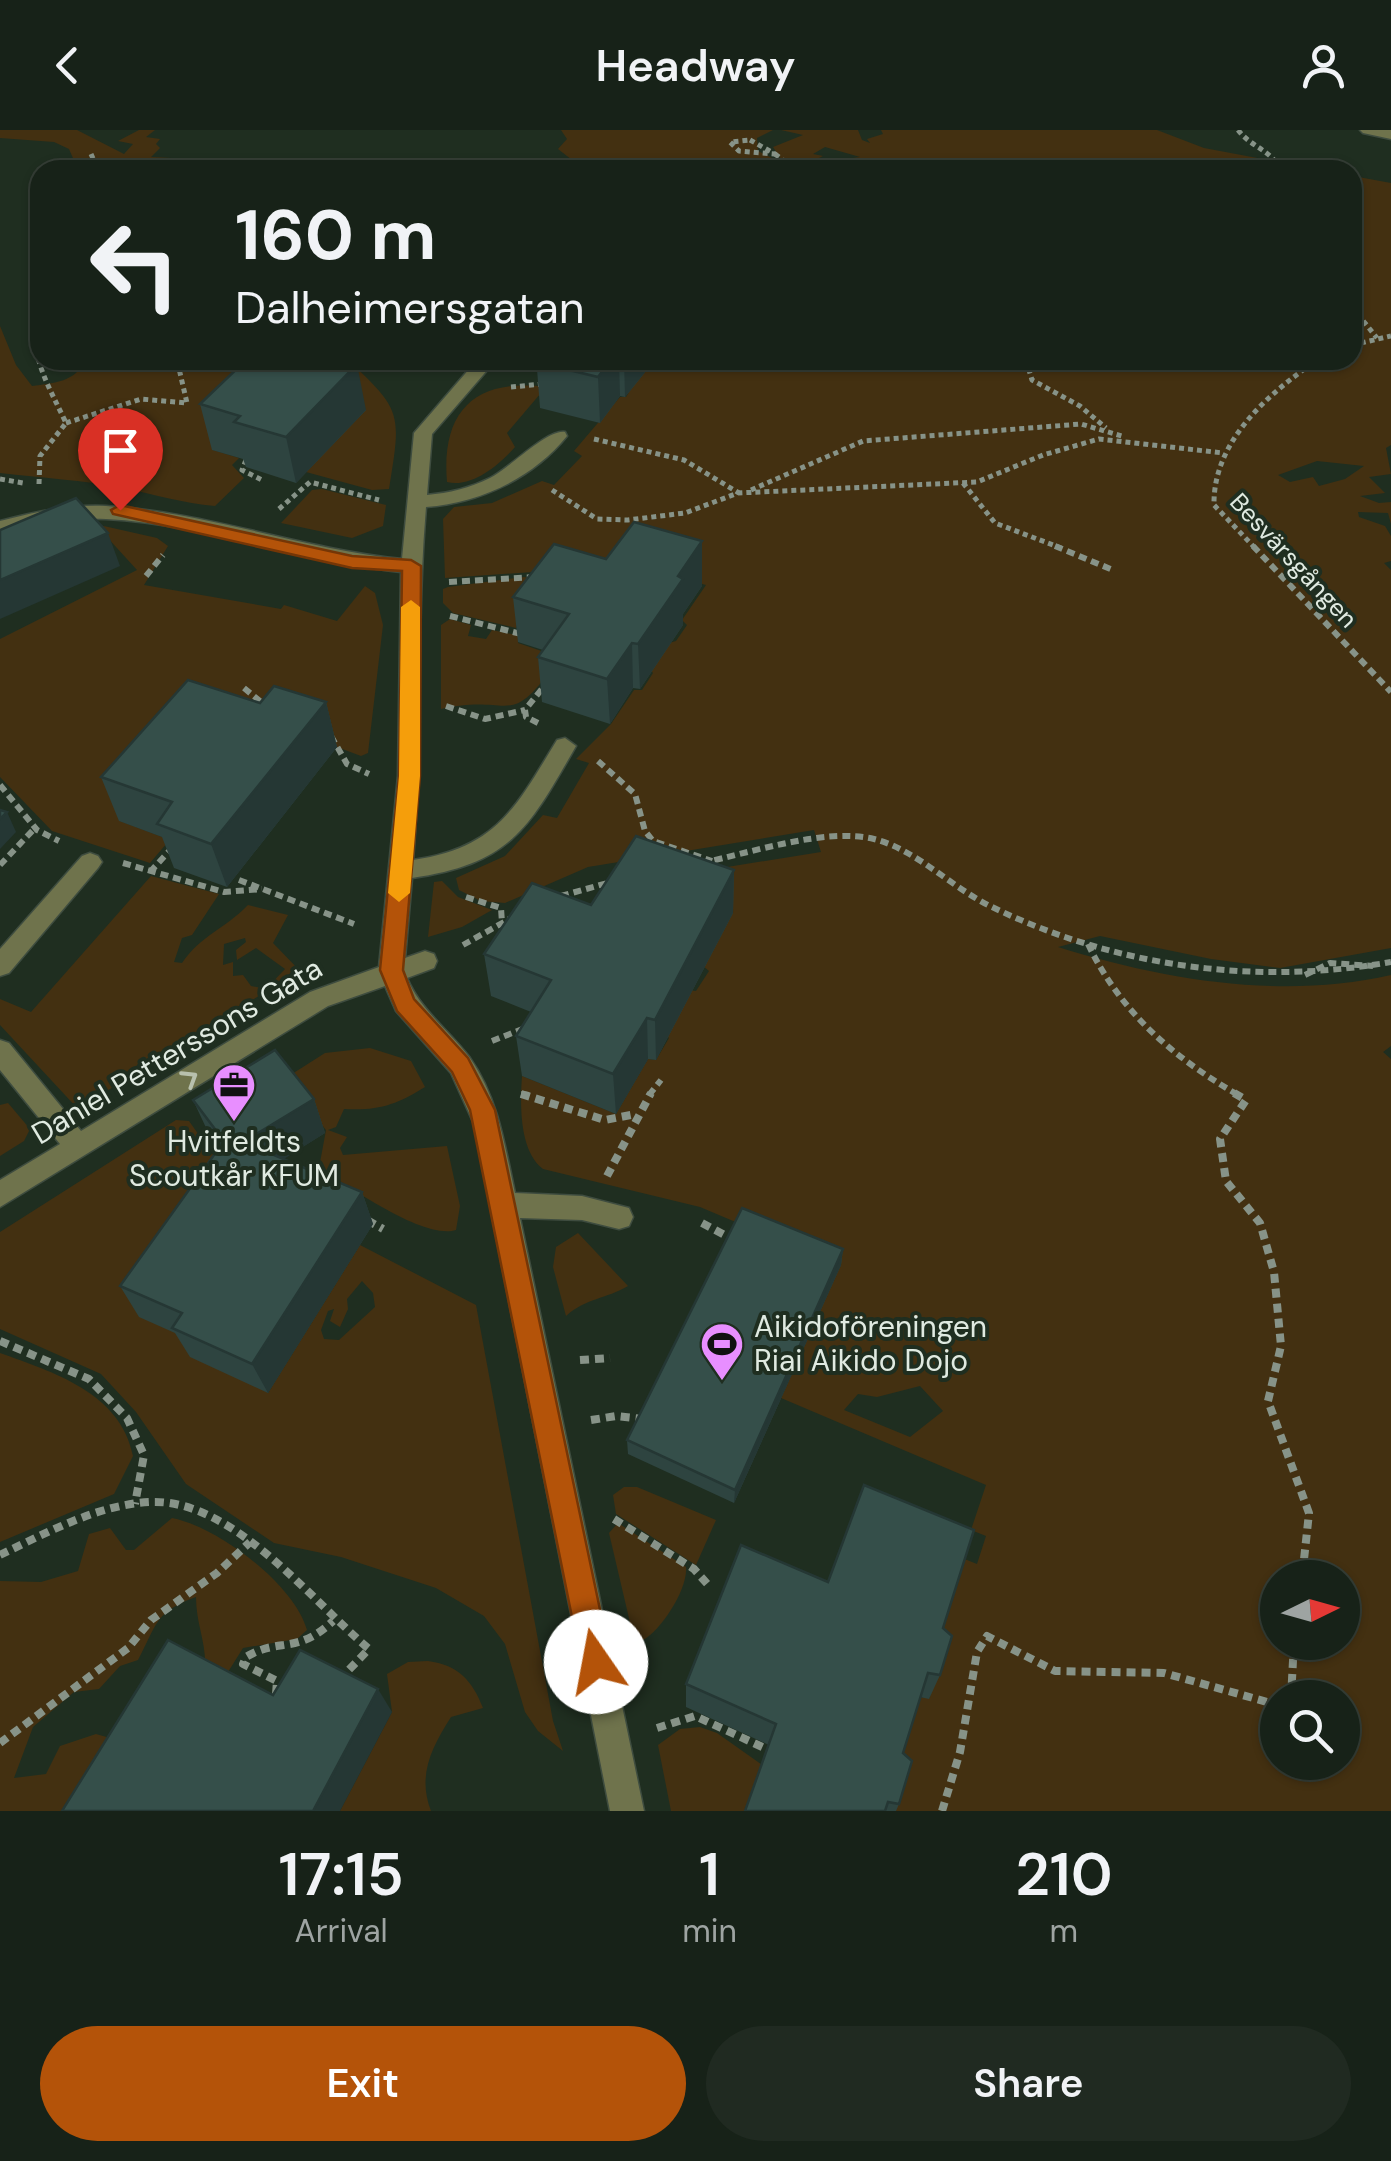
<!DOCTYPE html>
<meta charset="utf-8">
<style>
:root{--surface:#172218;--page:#202a21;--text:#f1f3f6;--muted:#9ea4a2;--line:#363f37;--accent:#b45309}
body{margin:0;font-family:"DM Sans",sans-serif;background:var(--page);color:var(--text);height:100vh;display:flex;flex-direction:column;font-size:38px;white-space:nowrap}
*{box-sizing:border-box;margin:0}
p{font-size:32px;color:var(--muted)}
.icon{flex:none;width:55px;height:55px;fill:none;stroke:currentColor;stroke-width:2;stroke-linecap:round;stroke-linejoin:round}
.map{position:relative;height:1681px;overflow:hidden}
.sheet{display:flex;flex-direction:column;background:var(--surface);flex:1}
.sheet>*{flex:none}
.top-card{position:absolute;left:30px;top:30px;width:1332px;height:210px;border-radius:30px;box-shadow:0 2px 8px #0004,0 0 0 2px var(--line);background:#172218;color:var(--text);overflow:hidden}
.needle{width:65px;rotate:85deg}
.buttons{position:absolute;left:1260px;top:1430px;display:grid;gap:20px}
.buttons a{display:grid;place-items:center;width:100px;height:100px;border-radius:50%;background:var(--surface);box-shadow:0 2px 8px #0004,0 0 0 2px var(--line);font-size:50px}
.pin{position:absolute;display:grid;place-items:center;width:85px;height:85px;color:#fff;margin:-102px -42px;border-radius:50% 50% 50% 0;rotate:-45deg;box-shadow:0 0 10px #0007}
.pin .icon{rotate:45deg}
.me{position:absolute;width:110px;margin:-55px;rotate:348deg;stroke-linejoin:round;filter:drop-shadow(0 0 8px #0008)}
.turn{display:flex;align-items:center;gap:35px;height:210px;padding:0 40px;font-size:45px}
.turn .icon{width:130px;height:130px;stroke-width:2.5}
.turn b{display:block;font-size:70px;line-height:85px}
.eta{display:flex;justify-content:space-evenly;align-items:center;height:170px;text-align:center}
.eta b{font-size:60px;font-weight:600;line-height:70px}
.action{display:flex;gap:20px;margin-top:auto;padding:20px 40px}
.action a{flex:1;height:115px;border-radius:60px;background:var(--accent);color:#fff;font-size:40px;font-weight:600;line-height:115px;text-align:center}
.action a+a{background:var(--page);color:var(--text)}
header{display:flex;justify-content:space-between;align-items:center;height:130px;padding:0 40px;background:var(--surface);font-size:45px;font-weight:600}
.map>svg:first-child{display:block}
.green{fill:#433011;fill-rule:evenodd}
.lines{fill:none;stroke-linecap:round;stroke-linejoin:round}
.minor-casing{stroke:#3e4c3f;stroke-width:3}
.path-far2{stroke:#879388;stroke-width:5;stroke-dasharray:5 4;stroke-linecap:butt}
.path-far1{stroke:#879388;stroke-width:6;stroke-dasharray:8 5;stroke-linecap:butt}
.path{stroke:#879388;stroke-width:8;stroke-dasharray:9 6;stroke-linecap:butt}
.minor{fill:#6f734c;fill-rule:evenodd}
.wall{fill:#2e4440}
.shaded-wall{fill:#253734}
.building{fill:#354f4a;stroke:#253734;stroke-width:2.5}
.oneway{stroke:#b8c0ad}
.route{fill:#b45309;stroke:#753606;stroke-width:2.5}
.slow{fill:#f59e0b}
.labels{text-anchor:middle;stroke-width:8;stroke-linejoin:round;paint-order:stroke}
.far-street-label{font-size:25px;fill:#e0eae1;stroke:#1f2e20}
.street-label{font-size:30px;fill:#e0eae1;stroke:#1f2e20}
.poi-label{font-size:30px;fill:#e0eae1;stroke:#1f2e20}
</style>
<header><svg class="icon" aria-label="back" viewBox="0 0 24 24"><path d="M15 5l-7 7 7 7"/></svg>Headway<svg class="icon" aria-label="person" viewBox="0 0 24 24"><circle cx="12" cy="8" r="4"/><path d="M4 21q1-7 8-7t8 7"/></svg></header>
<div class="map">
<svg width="1391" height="1681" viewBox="0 0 1391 1681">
<rect width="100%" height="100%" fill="#1f2e20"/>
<!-- green -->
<g class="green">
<path d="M 0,0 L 77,0 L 124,24 L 133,14 L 118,11 L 139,0 L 155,0 L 146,7 L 160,9 L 156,14 L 160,18 L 151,27 L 171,28 L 195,40 L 73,40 L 76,35 L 69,19 L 54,12 L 0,8 Z"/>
<path d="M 561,0 L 773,0 L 757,8 L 758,21 L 778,31 L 783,40 L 585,40 L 558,19 L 567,9 Z"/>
<path d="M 781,0 L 858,0 L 862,10 L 870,13 L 867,9 L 883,4 L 881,0 L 1157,0 L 1204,18 L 1321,40 L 828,40 L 839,30 L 860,27 L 825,17 L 813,24 L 823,26 L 817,29 L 819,34 L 796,40 L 796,33 L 783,32 L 773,17 L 803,5 Z"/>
<path d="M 1353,46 L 1391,53 L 1391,315 L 1386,318 L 1391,344 L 1369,347 L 1385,363 L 1360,366 L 1379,373 L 1391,372 L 1391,394 L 1388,383 L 1358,382 L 1359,387 L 1385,396 L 1391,406 L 1391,431 L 1384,433 L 1391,440 L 1391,818 L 1280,838 L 1211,829 L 1100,806 L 1058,817 C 1164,850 1282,870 1391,845 L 1391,916 L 1383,922 L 1391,929 L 1391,1681 L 893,1681 L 893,1644 L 918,1567 L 930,1568 L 932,1523 L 962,1428 L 977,1434 L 986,1406 L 971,1400 L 986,1355 L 781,1268 L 840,1136 L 700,1077 L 543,1039 C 519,1021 520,974 522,946 L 616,984 L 648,929 L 656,930 L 669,908 L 664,903 L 688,860 L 696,861 L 709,841 L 703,836 L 721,738 L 821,722 L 814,700 L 588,737 L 505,773 L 481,771 L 459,760 L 456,748 L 505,726 L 543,685 L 557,688 L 589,633 L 576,629 L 611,594 L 634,560 L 642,560 L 653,543 L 649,538 L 669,513 L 676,511 L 687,495 L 682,490 L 706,455 L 633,435 L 445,448 L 443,389 L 454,377 L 492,373 L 542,351 L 554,355 L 582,326 L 574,321 L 620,267 L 626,267 L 648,231 L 656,230 L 1352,230 ZM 1317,331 L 1364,336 L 1345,349 L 1319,356 L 1313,347 L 1290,352 L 1278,345 ZM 920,1256 L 943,1281 L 910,1307 L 844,1280 L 858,1264 L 877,1267 ZM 1278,1448 L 1342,1448 L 1342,1512 L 1278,1512 ZM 1278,1568 L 1342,1568 L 1342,1632 L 1278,1632 Z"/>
<path d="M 0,196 L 16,235 L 32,256 C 54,253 76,252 85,230 L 348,230 C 403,281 401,284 389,359 L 372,360 L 306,342 L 365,279 L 213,320 L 239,328 L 232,335 L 244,348 L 215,376 C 183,373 155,365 124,358 C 83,350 41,348 0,343 Z"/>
<path d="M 546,257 L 507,303 L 515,317 C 499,335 472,358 447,352 C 441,281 475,248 546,257 Z"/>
<path d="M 322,359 L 386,375 L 383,396 L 352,408 L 281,393 L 312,360 Z"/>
<path d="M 95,394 L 157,408 L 168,416 L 144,455 L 281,479 L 284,475 L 337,491 L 365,456 L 375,463 L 383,495 L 368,623 L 361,626 L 337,617 L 120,691 L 165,708 L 167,713 L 150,733 L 52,701 L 0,647 L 0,509 L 137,440 Z"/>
<path d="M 524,447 L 533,449 L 516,498 L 453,483 L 443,473 L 443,459 L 448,457 Z"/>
<path d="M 450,489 L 471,495 L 468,506 L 486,509 L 492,500 L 521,506 L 518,513 L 559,527 C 509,604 513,562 441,579 L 441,495 Z"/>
<path d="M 151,746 L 219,764 L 192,805 L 182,808 L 174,832 L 182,833 C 201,805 225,799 248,775 L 288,785 L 273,813 L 302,843 L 289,847 L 78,979 L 0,895 L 0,869 L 31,882 ZM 245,808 L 246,812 L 236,820 L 237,830 L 256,818 L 285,839 L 266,859 L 251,856 L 243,845 L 233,846 L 233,832 L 223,835 L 224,814 Z"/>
<path d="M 442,751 L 458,767 L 492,780 L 462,797 L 428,807 L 434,752 Z"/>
<path d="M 370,918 L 411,931 L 425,957 C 396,975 378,981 344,979 L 336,997 L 328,1000 L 347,1007 L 340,1018 L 343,1025 L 447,1016 L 460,1076 L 456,1100 C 423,1110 349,1056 319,1038 L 326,1000 L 289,954 L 292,944 L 325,923 Z"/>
<path d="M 8,973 L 30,999 L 24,1011 L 0,1026 L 0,975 Z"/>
<path d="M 176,990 L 189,991 L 231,1050 L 199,1213 L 268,1263 L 360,1115 L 476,1175 L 553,1591 L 563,1621 L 538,1601 L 525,1582 L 505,1514 L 484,1486 L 436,1458 L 341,1427 L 274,1413 L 186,1354 L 136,1282 L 101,1244 L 0,1199 L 0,1102 ZM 362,1151 L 373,1163 L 375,1177 L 339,1210 L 324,1209 L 321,1200 L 328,1181 L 334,1179 L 330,1191 L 340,1197 L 348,1179 L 347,1169 Z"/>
<path d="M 578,1103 L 628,1156 C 606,1169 586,1168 566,1186 L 553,1137 L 556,1117 Z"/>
<path d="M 0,1223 C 53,1242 121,1263 133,1326 L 114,1364 L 0,1412 Z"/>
<path d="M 624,1357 L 637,1357 L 716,1390 L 696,1435 L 616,1384 L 613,1365 Z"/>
<path d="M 172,1388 C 218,1397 294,1454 307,1500 L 297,1509 L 243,1518 L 223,1550 L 205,1541 C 207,1513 196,1495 196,1467 C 154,1482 157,1495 138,1530 L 120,1536 L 99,1559 L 74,1562 L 33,1597 L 14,1648 L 46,1644 L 60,1616 L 96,1604 L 110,1608 L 102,1681 L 0,1681 L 0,1451 L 41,1452 L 78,1441 L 89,1404 L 110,1398 L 126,1420 L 134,1420 Z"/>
<path d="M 618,1393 L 686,1437 C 688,1459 661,1500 643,1510 L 632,1501 L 609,1403 Z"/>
<path d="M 428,1531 C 458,1535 472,1550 483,1578 L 451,1587 C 432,1617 417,1645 431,1681 L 340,1681 L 392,1582 L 387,1544 L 408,1532 Z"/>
<path d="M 700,1597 L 717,1603 L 765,1637 L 749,1681 L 671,1681 L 658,1615 L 680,1599 Z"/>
</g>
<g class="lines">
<!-- minor casing -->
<g class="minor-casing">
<g id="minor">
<path d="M 1360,0 L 1391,0 L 1391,9 L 1363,3 Z"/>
<path d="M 477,230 L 496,230 L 432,304 L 427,365 C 449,363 470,358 490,348 C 510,338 547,299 565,302 L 567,306 C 533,348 480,373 426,377 C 416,495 423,612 413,730 C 497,718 516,677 557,610 L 565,608 L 576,616 C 529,698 511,734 412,748 L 405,828 L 425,821 L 434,824 L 437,831 L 434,838 L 407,848 C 421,881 449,900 470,928 C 498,968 505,1016 515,1063 L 582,1066 L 629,1078 L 633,1087 L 629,1096 L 619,1099 L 582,1090 L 520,1088 L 644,1681 L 610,1681 L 474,994 L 451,943 L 396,881 L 385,856 L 328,876 L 0,1077 L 0,1050 L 60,1014 L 0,940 L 0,910 L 9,913 L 81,1001 L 310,862 L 379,837 L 398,646 L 401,442 C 301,432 206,394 106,389 C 70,387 35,395 0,403 L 0,391 C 35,382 70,374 106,376 C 207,382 302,419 402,429 L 414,303 Z"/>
<path d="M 90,723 L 98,726 L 102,732 L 98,738 L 9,843 L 0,846 L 0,819 L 82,726 Z"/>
</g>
</g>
<!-- path-far2 -->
<g class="path-far2">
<path d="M 1238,0 C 1252,18 1270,19 1281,40"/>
<path d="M 750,10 L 775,24 L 739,21 L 730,12 Z"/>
<path d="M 91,24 L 98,40"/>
<path d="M 775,24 L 796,40"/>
<path d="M 1352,177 L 1377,208"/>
<path d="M 1352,215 L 1391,206"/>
<path d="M 1026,230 L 1032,250 L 1080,276 L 1106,298"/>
<path d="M 511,257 L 543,254"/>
<path d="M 66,293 L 141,269 L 187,273 L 177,230"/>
<path d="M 594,309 L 684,330 L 739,363"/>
<path d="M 246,330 L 242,340 L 264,351"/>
<path d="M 0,349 L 23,353"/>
<path d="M 963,353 L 995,393 L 1061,418"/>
<path d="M 39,354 L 40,326 L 66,293 C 47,252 25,220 40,174"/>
<path d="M 552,360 L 597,389 L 628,390 L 685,383 L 738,363 L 977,352 L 1043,325 L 1099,309 L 1223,323"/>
<path d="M 751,360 L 863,311 L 1081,294 L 1125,307"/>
<path d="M 279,379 L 310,352 L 379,370"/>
<path d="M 1255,418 L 1214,375 C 1213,311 1268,264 1317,230"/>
</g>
<!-- path-far1 -->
<g class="path-far1">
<path d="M 1055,416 L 1113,440"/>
<path d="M 1253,416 L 1391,562"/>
<path d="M 146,446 L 163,425"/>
<path d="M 449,452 L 535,447"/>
<path d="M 450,486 L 521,504"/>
<path d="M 244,558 L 266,576"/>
<path d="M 446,576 L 485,589 L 525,580"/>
<path d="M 538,593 L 526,587 L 525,580 L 545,555"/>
<path d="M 331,606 L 347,634 L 369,644"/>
<path d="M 598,631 L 635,664 L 645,701 L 653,711 L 712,731"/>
<path d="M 0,655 L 37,700 L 59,711"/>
<path d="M 123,733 L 224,762 L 262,759"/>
<path d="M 702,733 C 749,723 827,697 874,709 C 917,720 952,758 992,777 C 1116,837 1256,856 1391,832"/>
<path d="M 0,735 L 35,698"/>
<path d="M 150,742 L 172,718"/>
<path d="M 239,750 L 354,794"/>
<path d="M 561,766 L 611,752"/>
<path d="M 466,767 L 501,778 L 502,793"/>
<path d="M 1088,814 C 1121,883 1173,927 1238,965"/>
<path d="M 463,815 L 513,787"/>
<path d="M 1305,845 L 1330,833 L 1373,836"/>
<path d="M 492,911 L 525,898"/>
<path d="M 521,964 L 529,965"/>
<path d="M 649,965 L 661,950"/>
</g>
<!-- path -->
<g class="path">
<path d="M 1234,963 L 1246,970 L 1220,1009 L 1226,1051 L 1260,1093 L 1274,1142 L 1281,1216 L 1268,1271 L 1309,1383 L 1302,1448"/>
<path d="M 521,964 L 605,990 L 636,984"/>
<path d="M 607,1046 L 651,963"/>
<path d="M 367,1090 L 383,1099"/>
<path d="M 702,1093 L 732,1109"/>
<path d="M 0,1211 L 89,1249 L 127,1288 L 144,1325 L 135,1374"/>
<path d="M 580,1230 L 610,1228"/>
<path d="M 591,1290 L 616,1286 L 643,1289"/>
<path d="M 614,1389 L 694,1439 L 710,1457"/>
<path d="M 0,1425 C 46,1403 99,1374 151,1372 C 233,1369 311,1470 369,1519 L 342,1547"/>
<path d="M 276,1564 L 277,1551 L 243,1534 L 246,1527 C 279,1507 297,1525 333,1491"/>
<path d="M 1291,1568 L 1294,1512"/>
<path d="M 657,1598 L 695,1586 L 771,1621"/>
<path d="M 0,1613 L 128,1518 L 151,1490 L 217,1443 L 250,1412"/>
<path d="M 942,1681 L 960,1622 L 977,1522 L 987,1506 L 1055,1541 L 1164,1543 L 1278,1575"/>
</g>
<!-- minor -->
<use href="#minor" class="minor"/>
</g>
<!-- wall -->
<g class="wall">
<path d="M 518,230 L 655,230 L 625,267 L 620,266 L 600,293 L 540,278 L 537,239 L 518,235 Z"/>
<path d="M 200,274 L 366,280 L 296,353 L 246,337 L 243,329 L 212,320 Z"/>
<path d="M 702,411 L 702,456 L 683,484 L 683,495 L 640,559 L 633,558 L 610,594 L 542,572 L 538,527 L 543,520 L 518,512 L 513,467 L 606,429 Z"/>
<path d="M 326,572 L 337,617 L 227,757 L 174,738 L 162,707 L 119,691 L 101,647 L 260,573 Z"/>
<path d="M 734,740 L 733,783 L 656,930 L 648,929 L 616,984 L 522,946 L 516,906 L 531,882 L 491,866 L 484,824 L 591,775 Z"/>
<path d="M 314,969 L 325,1003 L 283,1029 L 362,1062 L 373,1094 L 268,1263 L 190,1227 L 175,1203 L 139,1187 L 120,1156 L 219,1018 L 209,1004 L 193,970 Z"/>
<path d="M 843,1119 L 841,1135 L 734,1373 L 628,1324 L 627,1310 Z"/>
<path d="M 828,1452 L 940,1545 L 929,1569 L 920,1567 L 903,1623 L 899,1674 L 896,1681 L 745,1681 L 769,1615 L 686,1577 L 686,1554 Z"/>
</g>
<!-- shaded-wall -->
<g class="shaded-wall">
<path d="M 611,230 L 619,230 L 620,266 L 600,293 L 598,247 Z"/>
<path d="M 624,230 L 655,230 L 625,267 Z"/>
<path d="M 357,234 L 366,280 L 296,353 L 286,307 Z"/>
<path d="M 108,403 L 120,436 L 0,489 L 0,450 Z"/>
<path d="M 702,411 L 702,456 L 683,484 L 683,495 L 640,559 L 638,514 L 678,446 Z"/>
<path d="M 632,513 L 633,558 L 610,594 L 607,549 Z"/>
<path d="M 326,572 L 337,617 L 227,757 L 211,714 Z"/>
<path d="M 7,682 L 16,702 L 0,719 L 0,689 Z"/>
<path d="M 734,740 L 733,783 L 656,930 L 655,890 Z"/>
<path d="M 647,888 L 648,929 L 616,984 L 613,944 Z"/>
<path d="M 314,969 L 325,1003 L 257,1046 L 243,1012 Z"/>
<path d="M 362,1062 L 373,1094 L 268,1263 L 252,1234 Z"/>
<path d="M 843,1119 L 841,1135 L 734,1373 L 735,1360 Z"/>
<path d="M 378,1559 L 392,1582 L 340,1681 L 313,1681 Z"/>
</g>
<!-- building -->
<g class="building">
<path d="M 246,230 L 335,230 L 357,234 L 286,307 L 234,292 L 240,286 L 200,274 Z"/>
<path d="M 538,230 L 611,230 L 598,247 L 536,232 Z"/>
<path d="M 76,368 L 108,403 L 0,450 L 0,400 Z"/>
<path d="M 634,392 L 702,411 L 678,446 L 683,449 L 638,514 L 632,513 L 607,549 L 538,527 L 569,484 L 513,467 L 554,414 L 606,429 Z"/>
<path d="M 188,550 L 260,573 L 274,556 L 326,572 L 211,714 L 157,694 L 172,672 L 101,647 Z"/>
<path d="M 0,680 L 7,682 L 0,689 Z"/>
<path d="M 636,706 L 734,740 L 655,890 L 647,888 L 613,944 L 516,906 L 551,850 L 484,824 L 532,753 L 591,775 Z"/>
<path d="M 275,920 L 314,969 L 243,1012 L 362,1062 L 252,1234 L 172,1198 L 182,1183 L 120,1156 L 224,1011 L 193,970 Z"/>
<path d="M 742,1078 L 843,1119 L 735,1360 L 627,1310 Z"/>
<path d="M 864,1355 L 974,1400 L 943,1498 L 952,1506 L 940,1545 L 928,1543 L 903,1623 L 912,1631 L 899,1674 L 888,1672 L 885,1681 L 745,1681 L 776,1594 L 686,1554 L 741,1415 L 828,1452 Z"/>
<path d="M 168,1510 L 273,1565 L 300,1520 L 378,1559 L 313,1681 L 62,1681 Z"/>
</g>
<!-- one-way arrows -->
<defs><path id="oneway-chevron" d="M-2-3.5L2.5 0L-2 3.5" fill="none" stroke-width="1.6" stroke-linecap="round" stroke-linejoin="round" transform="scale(2.5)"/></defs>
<use class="oneway" href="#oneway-chevron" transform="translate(190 948) rotate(-32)"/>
<!-- route -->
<path class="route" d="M 120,375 L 352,426 L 411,430 L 421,436 L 420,646 L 403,840 L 414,869 L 468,928 L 495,980 L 611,1532 L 607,1543 L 596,1547 L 586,1543 L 581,1532 L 470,980 L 452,942 L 397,881 L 380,840 L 399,646 L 402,441 L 352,438 L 113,384 L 111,380 Z"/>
<!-- slow -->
<path class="slow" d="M 411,470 L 420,477 L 420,646 L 410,763 L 399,772 L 388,763 L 399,646 L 401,477 Z"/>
<!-- icons -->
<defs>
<g id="office-pin" transform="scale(2.25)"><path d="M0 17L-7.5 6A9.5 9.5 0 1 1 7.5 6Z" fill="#e88eff" stroke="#1f2e20"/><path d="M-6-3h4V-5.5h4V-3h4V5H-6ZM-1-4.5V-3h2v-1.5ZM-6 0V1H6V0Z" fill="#111"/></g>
<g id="stadium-pin" transform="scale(2.25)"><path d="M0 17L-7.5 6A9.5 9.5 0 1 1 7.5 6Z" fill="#e88eff" stroke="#1f2e20"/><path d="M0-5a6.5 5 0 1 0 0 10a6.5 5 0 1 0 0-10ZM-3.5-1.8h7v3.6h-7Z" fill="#111"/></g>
</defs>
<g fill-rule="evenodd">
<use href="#office-pin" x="234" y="955"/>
<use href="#stadium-pin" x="722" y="1214"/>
</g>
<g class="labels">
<!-- far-street labels -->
<g class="far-street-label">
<text transform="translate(1294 430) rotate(47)" y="9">Besvärsgången</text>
</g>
<!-- street labels -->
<g class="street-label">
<text transform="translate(177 921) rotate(-31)" y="10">Daniel Petterssons Gata</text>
</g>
<!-- poi labels -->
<g class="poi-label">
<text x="234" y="1022">Hvitfeldts<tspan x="234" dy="34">Scoutkår KFUM</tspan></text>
<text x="754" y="1207" text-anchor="start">Aikidoföreningen<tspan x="754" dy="34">Riai Aikido Dojo</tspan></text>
</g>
</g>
</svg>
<div class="buttons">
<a><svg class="needle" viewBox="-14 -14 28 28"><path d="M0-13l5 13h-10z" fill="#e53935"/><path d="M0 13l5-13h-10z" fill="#9ea4a2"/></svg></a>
<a><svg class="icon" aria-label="search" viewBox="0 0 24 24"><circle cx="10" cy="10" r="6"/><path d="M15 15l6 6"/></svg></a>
</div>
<div class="pin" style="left:120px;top:380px;background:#d93025"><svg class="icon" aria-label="arrive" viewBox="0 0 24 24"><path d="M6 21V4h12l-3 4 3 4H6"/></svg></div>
<svg class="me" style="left:596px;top:1532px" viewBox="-20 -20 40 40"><circle r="19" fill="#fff"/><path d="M0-13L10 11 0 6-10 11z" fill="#b45309"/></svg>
<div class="top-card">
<div class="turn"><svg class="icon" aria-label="left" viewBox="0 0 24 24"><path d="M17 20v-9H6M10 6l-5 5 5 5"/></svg><div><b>160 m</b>Dalheimersgatan</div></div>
</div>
</div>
<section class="sheet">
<div class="eta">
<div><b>17:15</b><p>Arrival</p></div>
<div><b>1</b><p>min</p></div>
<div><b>210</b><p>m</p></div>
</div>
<div class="action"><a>Exit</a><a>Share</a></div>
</section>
